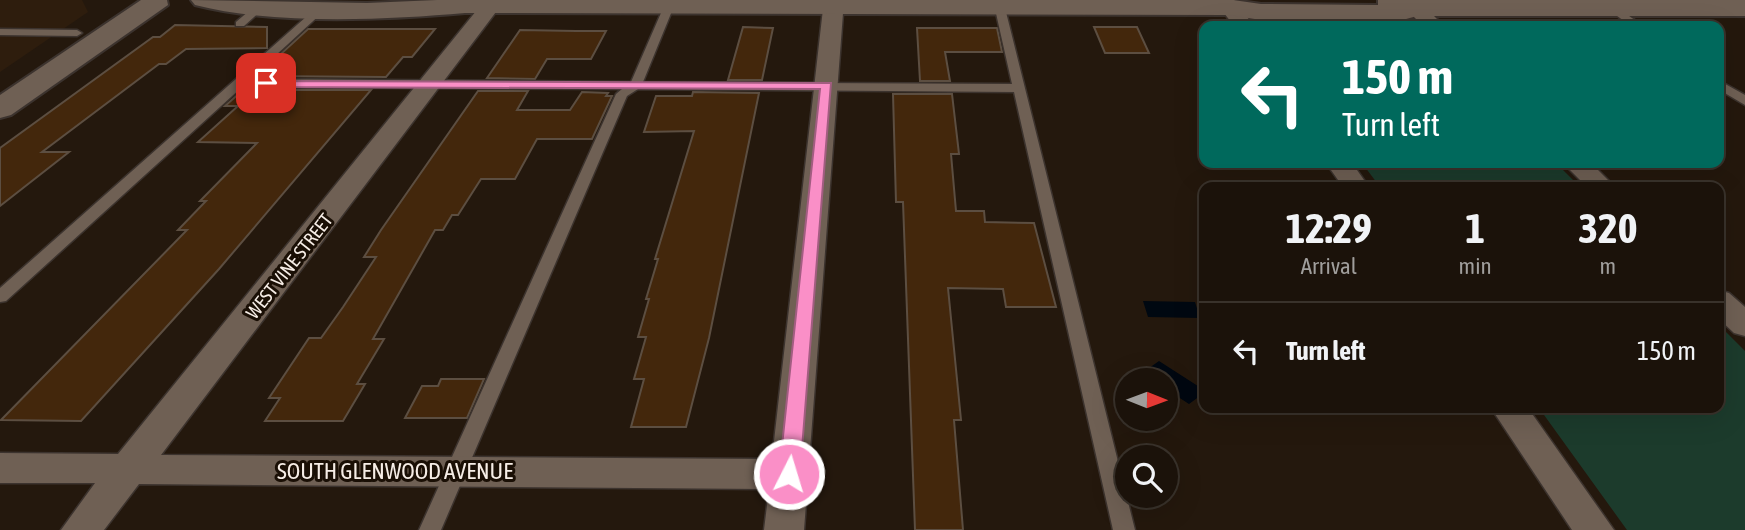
<!DOCTYPE html>
<style>
:root{--surface:#1b120a;--page:#282018;--text:#f1f3f6;--muted:#a09e9c;--line:#39322b}
body{margin:0;font-family:"Asap Condensed",sans-serif;background:var(--page);color:var(--text);height:100vh;display:flex;flex-direction:column;font-size:26px;white-space:nowrap}
*{box-sizing:border-box;margin:0}
p{font-size:23px;color:var(--muted)}
.icon{flex:none;width:38px;height:38px;fill:none;stroke:currentColor;stroke-width:2;stroke-linecap:round;stroke-linejoin:round}
.map{position:relative;flex:1;overflow:hidden}
.drawer{position:absolute;left:1199px;top:182px;width:525px;height:231px;display:flex;flex-direction:column;background:var(--surface);border-radius:14px;box-shadow:0 7px 28px #0002,0 0 0 2px var(--line)}
.drawer>*{flex:none}
.banner{position:absolute;left:1199px;top:21px;width:525px;height:147px;border-radius:14px;box-shadow:0 7px 28px #0002,0 0 0 2px var(--line);background:#00695c;color:#fff;overflow:hidden}
.needle{width:46px;rotate:91deg}
.buttons{position:absolute;left:1115px;top:368px;display:grid;gap:14px}
.buttons a{display:grid;place-items:center;width:63px;height:63px;border-radius:50%;background:var(--surface);box-shadow:0 7px 28px #0002,0 0 0 2px var(--line);font-size:35px}
.pin{position:absolute;display:grid;place-items:center;width:60px;height:60px;color:#fff;margin:-30px;border-radius:14px;box-shadow:0 4px 10px #0006}
.me{position:absolute;width:77px;margin:-38px;rotate:5deg;stroke-linejoin:round;filter:drop-shadow(0 0 5px #0008)}
.turn{display:flex;align-items:center;gap:24px;height:147px;padding:0 28px;font-size:32px}
.turn .icon{width:91px;height:91px;stroke-width:2.5}
.turn b{display:block;font-size:49px;line-height:60px}
.eta{display:flex;justify-content:space-evenly;align-items:center;height:119px;text-align:center}
.eta b{font-size:42px;font-weight:700;line-height:49px}
ul{padding:0;list-style:none}
li{display:flex;align-items:center;gap:21px;height:98px;padding:0 28px;border-top:2px solid var(--line)}
li div{flex:1}
li b{display:block;font-size:26px}
li em{font-style:normal}
.map>svg:first-child{display:block}
.built{fill:#2e1d0d}
.green{fill:#1c3b2c}
.water{fill:#000811}
.building{fill:#43270c;stroke:#5c4e41;stroke-width:2}
.lines{fill:none;stroke-linecap:round;stroke-linejoin:round}
.service-casing{stroke:#3c332e;stroke-width:3}
.minor-casing{stroke:#3c332e;stroke-width:3}
.secondary-casing{stroke:#3c332e;stroke-width:4}
.service{fill:#6f6054;fill-rule:evenodd}
.minor{fill:#6f6054;fill-rule:evenodd}
.secondary{fill:#6f6054;fill-rule:evenodd}
.route{fill:#fa8fc7;stroke:#a25d81;stroke-width:2}
.labels{text-anchor:middle;stroke-width:6;stroke-linejoin:round;paint-order:stroke}
.street-label{font-size:19px;fill:#f6ede6;stroke:#1a0f05}
.near-street-label{font-size:23px;fill:#f6ede6;stroke:#1a0f05}
</style>
<div class="map">
<svg width="1745" height="530" viewBox="0 0 1745 530">
<rect width="100%" height="100%" fill="#24180d"/>
<!-- built -->
<path class="built" d="M 0,0 L 82,0 L 88,12 L 0,72 Z"/>
<!-- green -->
<g class="green">
<path d="M 1276,22 L 1383,22 L 1401,26 L 1270,26 Z"/>
<path d="M 1362,163 L 1556,163 L 1580,187 L 1380,187 Z"/>
<path d="M 1719,325 L 1745,351 L 1745,530 L 1627,530 L 1539,408 L 1718,408 Z"/>
</g>
<!-- water -->
<g class="water">
<path d="M 1143,301 L 1195,302 L 1200,318 L 1148,317 Z"/>
<path d="M 1159,361 L 1204,390 L 1204,393 L 1189,404 L 1166,389 L 1166,380 L 1152,380 L 1142,373 Z"/>
</g>
<!-- building -->
<g class="building">
<path d="M 175,25 L 267,27 L 267,48 L 186,49 L 166,64 L 159,64 L 42,152 L 69,152 L 0,206 L 0,148 L 153,37 L 160,37 Z"/>
<path d="M 743,27 L 773,28 L 762,80 L 728,80 Z"/>
<path d="M 1094,27 L 1137,27 L 1149,53 L 1105,53 Z"/>
<path d="M 917,28 L 997,28 L 1002,52 L 945,52 L 950,81 L 920,81 Z"/>
<path d="M 308,29 L 435,29 L 412,57 L 403,57 L 386,77 L 257,76 Z"/>
<path d="M 520,30 L 576,31 L 606,31 L 591,59 L 547,59 L 535,79 L 487,78 Z"/>
<path d="M 243,90 L 371,90 L 219,269 L 81,421 L 1,420 L 187,230 L 178,230 L 206,201 L 200,201 L 257,143 L 198,142 L 238,106 L 225,106 Z"/>
<path d="M 478,91 L 528,91 L 517,110 L 570,110 L 582,92 L 608,93 L 606,96 L 612,96 L 592,139 L 537,139 L 515,179 L 481,179 L 458,215 L 452,215 L 443,230 L 435,230 L 373,339 L 384,339 L 357,384 L 365,384 L 343,421 L 265,421 L 280,398 L 269,398 L 309,338 L 321,338 L 343,307 L 376,257 L 364,257 L 381,230 Z"/>
<path d="M 693,92 L 759,93 L 709,338 L 686,427 L 631,427 L 644,379 L 634,379 L 646,337 L 638,337 L 649,299 L 646,299 L 658,259 L 655,259 L 694,131 L 644,132 L 656,96 L 692,96 Z"/>
<path d="M 893,94 L 952,94 L 959,154 L 951,154 L 956,211 L 984,211 L 985,222 L 1034,223 L 1056,307 L 1006,307 L 1003,289 L 948,288 L 961,420 L 954,420 L 963,530 L 915,530 L 903,202 L 896,202 Z"/>
<path d="M 441,379 L 484,379 L 467,418 L 405,418 L 422,386 L 438,386 Z"/>
</g>
<g class="lines">
<!-- service casing -->
<g class="service-casing">
<g id="service">
<path d="M 993,0 L 1003,0 L 1135,530 L 1113,530 L 1014,92 L 638,89 L 627,96 L 441,530 L 419,530 L 616,94 L 622,89 L 242,87 L 6,301 L 0,302 L 0,288 L 315,9 L 324,11 L 250,79 L 631,82 L 664,6 L 669,3 L 674,6 L 643,82 L 1012,84 Z"/>
<path d="M 1595,0 L 1607,0 L 1643,26 L 1631,26 Z"/>
<path d="M 256,5 L 265,7 L 244,26 L 236,26 L 236,22 Z"/>
<path d="M 0,29 L 77,30 L 82,33 L 77,36 L 0,35 Z"/>
<path d="M 1718,80 L 1745,95 L 1745,105 L 1718,89 Z"/>
</g>
</g>
<!-- minor casing -->
<g class="minor-casing">
<g id="minor">
<path d="M 485,0 L 505,0 L 161,455 L 772,459 L 824,0 L 844,0 L 804,530 L 764,530 L 769,489 L 139,484 L 104,530 L 61,530 L 95,483 L 0,483 L 0,453 L 118,454 Z"/>
<path d="M 1214,0 L 1234,0 L 1254,26 L 1234,26 Z"/>
<path d="M 1397,0 L 1418,0 L 1444,26 L 1423,26 Z"/>
<path d="M 1326,163 L 1352,163 L 1369,187 L 1343,187 Z"/>
<path d="M 1563,163 L 1591,163 L 1615,187 L 1587,187 Z"/>
<path d="M 1718,290 L 1729,293 L 1745,307 L 1745,336 L 1734,333 L 1718,318 Z"/>
<path d="M 1491,408 L 1528,408 L 1614,530 L 1572,530 Z"/>
</g>
</g>
<!-- secondary casing -->
<g class="secondary-casing">
<g id="secondary">
<path d="M 141,0 L 167,0 L 168,5 L 11,115 L 0,118 L 0,95 Z"/>
<path d="M 191,0 L 367,3 L 437,0 L 1233,0 L 1261,4 L 1378,5 L 1378,0 L 1745,0 L 1745,16 L 1417,16 L 1399,21 L 1261,20 L 1229,15 L 465,13 C 385,20 273,25 195,5 Z"/>
</g>
</g>
<!-- service -->
<use href="#service" class="service"/>
<!-- minor -->
<use href="#minor" class="minor"/>
<!-- secondary -->
<use href="#secondary" class="secondary"/>
</g>
<!-- route -->
<path class="route" d="M 261,81 L 831,83 L 800,474 L 797,480 L 782,480 L 779,474 L 820,89 L 266,87 L 261,86 Z"/>
<g class="labels">
<!-- street labels -->
<g class="street-label">
<text transform="translate(289 266) rotate(-52)" y="7">WEST VINE STREET</text>
</g>
<!-- near-street labels -->
<g class="near-street-label">
<text x="395" y="479">SOUTH GLENWOOD AVENUE</text>
</g>
</g>
</svg>
<div class="buttons">
<a><svg class="needle" viewBox="-14 -14 28 28"><path d="M0-13l5 13h-10z" fill="#e53935"/><path d="M0 13l5-13h-10z" fill="#a09e9c"/></svg></a>
<a><svg class="icon" aria-label="search" viewBox="0 0 24 24"><circle cx="10" cy="10" r="6"/><path d="M15 15l6 6"/></svg></a>
</div>
<div class="pin" style="left:266px;top:83px;background:#d93025"><svg class="icon" aria-label="arrive" viewBox="0 0 24 24"><path d="M6 21V4h12l-3 4 3 4H6"/></svg></div>
<svg class="me" style="left:789px;top:474px" viewBox="-20 -20 40 40"><circle r="17" fill="#fa8fc7" stroke="#fff" stroke-width="3"/><path d="M0-11L8 9 0 5-8 9z" fill="#fff"/></svg>
<div class="banner">
<div class="turn"><svg class="icon" aria-label="left" viewBox="0 0 24 24"><path d="M17 20v-9H6M10 6l-5 5 5 5"/></svg><div><b>150 m</b>Turn left</div></div>
</div>
<section class="drawer">
<div class="eta">
<div><b>12:29</b><p>Arrival</p></div>
<div><b>1</b><p>min</p></div>
<div><b>320</b><p>m</p></div>
</div>
<ul>
<li><svg class="icon" aria-label="left" viewBox="0 0 24 24"><path d="M17 20v-9H6M10 6l-5 5 5 5"/></svg><div><b>Turn left</b></div><em>150 m</em></li>
</ul>
</section>
</div>
